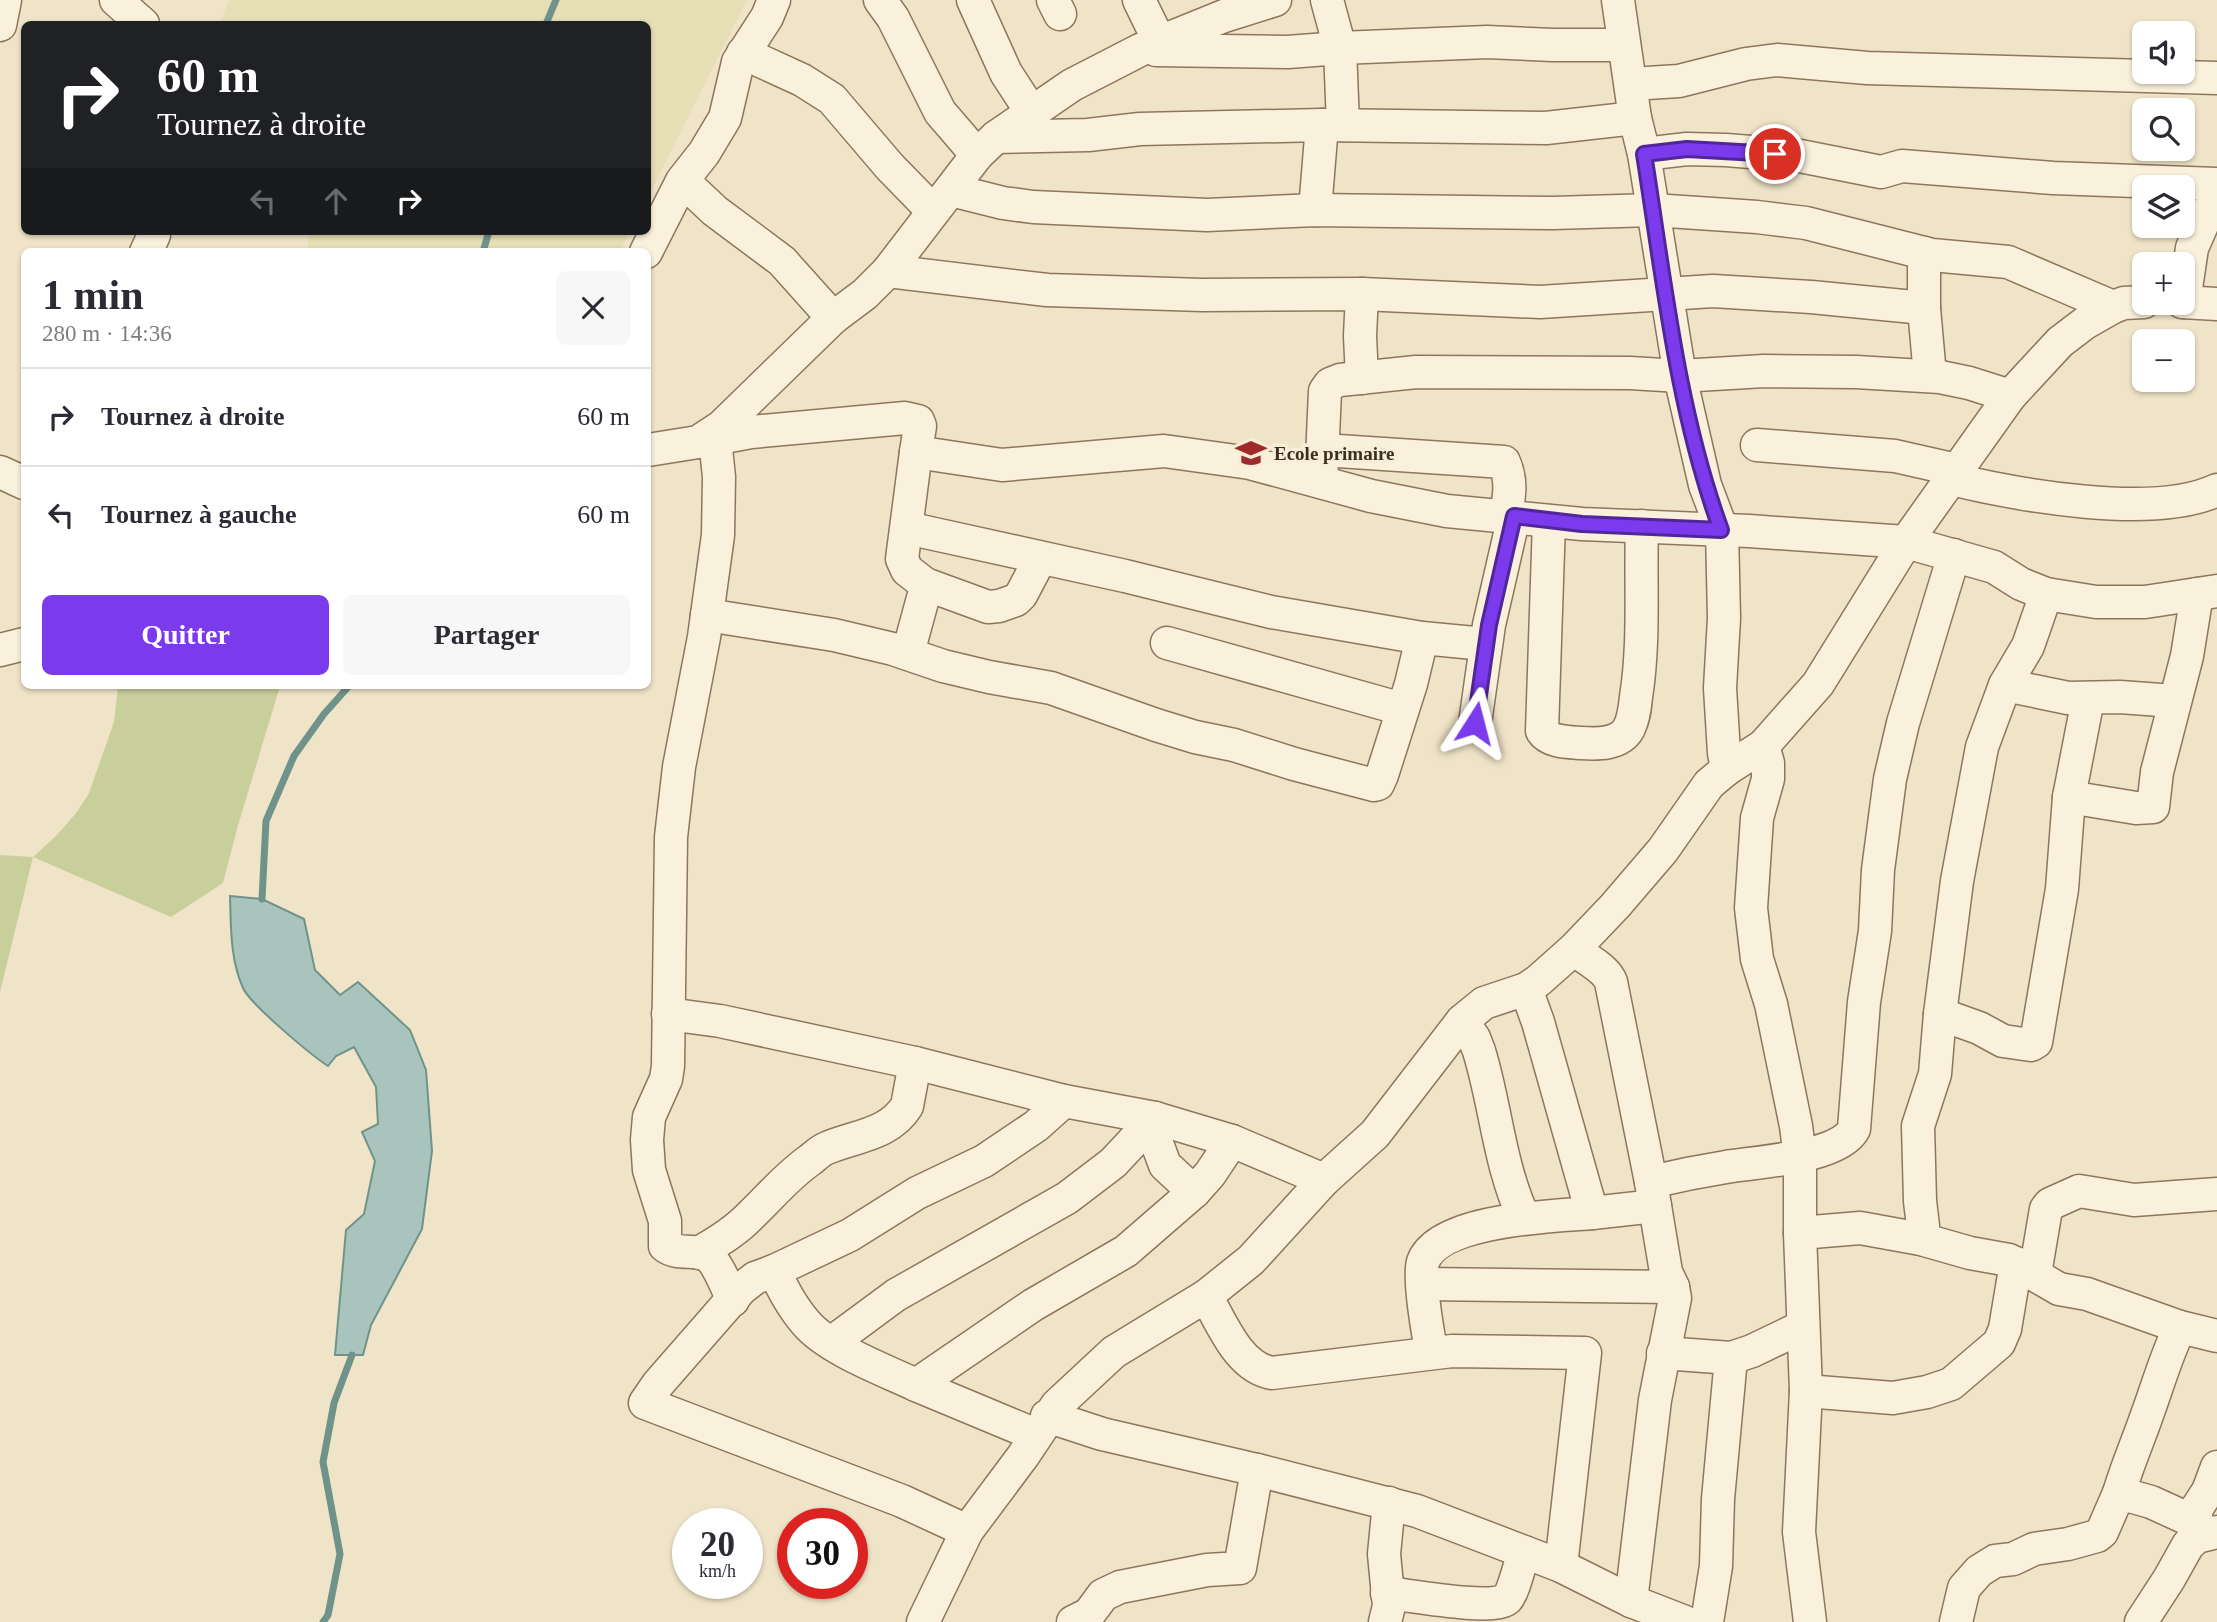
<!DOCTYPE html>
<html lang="fr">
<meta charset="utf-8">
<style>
:root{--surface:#fff;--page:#f7f7f7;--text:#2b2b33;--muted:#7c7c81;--line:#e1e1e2;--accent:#7c3aed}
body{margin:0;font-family:Georgia,serif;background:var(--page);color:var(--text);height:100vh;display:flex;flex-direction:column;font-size:26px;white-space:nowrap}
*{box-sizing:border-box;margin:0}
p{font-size:23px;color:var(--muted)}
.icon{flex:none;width:38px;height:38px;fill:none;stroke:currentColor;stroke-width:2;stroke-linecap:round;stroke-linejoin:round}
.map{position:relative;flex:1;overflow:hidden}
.side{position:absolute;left:21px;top:248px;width:630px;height:441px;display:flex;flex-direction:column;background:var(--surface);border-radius:10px;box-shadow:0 2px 5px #0004}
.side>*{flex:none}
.banner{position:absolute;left:21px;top:21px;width:630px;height:214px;border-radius:10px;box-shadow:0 2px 5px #0004;background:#202124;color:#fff;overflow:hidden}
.fabs{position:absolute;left:2132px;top:21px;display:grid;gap:14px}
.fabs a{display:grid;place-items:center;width:63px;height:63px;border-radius:10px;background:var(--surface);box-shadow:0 2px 5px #0004;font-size:35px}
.speed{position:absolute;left:672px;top:1508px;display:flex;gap:14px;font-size:35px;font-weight:700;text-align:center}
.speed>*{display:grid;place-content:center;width:91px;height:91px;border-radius:50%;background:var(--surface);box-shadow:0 2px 5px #0004;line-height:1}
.speed small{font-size:18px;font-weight:400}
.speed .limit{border:10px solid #d22;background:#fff;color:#111}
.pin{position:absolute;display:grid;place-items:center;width:60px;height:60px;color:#fff;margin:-30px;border:4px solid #fff;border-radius:50%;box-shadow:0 2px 7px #0007}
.me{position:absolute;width:77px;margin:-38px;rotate:9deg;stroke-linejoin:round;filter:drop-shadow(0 0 5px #0008)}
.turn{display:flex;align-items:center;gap:24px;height:147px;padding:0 21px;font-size:32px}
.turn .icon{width:91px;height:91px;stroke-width:2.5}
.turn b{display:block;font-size:49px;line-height:60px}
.lanes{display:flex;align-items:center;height:66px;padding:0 21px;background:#0003;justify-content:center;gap:35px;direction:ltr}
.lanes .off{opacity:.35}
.round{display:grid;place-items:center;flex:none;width:74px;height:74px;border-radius:10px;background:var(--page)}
.overview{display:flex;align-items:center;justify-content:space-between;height:119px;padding:0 21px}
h1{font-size:42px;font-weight:600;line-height:52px}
.button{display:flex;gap:14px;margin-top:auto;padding:14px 21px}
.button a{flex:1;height:80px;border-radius:10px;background:var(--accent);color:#fff;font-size:28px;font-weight:600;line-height:80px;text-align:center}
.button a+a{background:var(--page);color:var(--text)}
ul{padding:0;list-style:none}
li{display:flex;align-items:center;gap:21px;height:98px;padding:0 21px;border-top:2px solid var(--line)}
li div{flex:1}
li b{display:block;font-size:26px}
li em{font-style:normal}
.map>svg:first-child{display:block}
.farmland{fill:#e6deb5}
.green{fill:#c9cf9b}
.water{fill:#a9c4bc;stroke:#6f938a;stroke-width:2}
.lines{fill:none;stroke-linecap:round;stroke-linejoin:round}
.stream{stroke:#6f938a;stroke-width:7}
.minor-casing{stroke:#8d765c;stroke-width:35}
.minor{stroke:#faf1dc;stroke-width:32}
.route-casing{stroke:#51269a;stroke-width:18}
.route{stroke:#7c3aed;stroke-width:12}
.labels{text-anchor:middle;stroke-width:7;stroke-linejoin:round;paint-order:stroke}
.poi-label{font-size:19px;font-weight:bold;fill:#3d2e20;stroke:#f7eed8;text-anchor:start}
</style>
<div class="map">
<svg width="2217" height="1622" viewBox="0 0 2217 1622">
<rect width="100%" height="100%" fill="#f0e4c8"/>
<!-- farmland -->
<g class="farmland">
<path d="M 229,0 L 747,0 L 648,197 L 648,24 L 250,24 L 221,21 Z"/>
<path d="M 307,231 L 630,231 L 620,252 L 309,252 Z"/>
</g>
<!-- green -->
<path class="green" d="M 118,686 L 280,686 L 237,829 L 223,883 L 171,917 L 33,857 L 0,992 L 0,855 L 33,857 L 56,836 L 77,812 L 89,793 L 114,722 Z"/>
<!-- water -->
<path class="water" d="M 230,896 L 262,899 L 304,919 L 315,970 L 340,995 L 358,982 L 410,1030 L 426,1070 L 432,1151 L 422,1229 L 371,1325 L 363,1355 L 335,1355 L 346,1230 L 364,1214 L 375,1161 L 362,1132 L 378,1124 L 376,1087 L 354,1047 L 336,1056 L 328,1066 C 311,1055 250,1004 243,988 C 230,959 231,927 230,896 Z"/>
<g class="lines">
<!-- stream -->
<g class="stream">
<path d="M 546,24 L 556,0"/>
<path d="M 483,252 L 489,231"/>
<path d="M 262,899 L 266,821 L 294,756 L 324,714 L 349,686"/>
<path d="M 323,1622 L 328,1615 L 340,1554 L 323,1462 L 334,1403 L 352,1355"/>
</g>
<!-- minor casing -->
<g class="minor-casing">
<g id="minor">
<path d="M 116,0 L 143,24"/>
<path d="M 880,0 L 893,18 L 940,112 L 977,155"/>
<path d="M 973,0 L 1006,73 L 1032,113"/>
<path d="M 1053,0 L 1060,14"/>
<path d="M 1139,0 L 1159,41"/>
<path d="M 1327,0 L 1340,48 L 1343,125"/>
<path d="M 1618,0 L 1635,118 L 1644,154 L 1680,376 L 1705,485 L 1722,530 L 1724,618 L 1720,688 L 1724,753 L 1727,769"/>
<path d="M 0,25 L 5,0"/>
<path d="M 1156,50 L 1288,52 L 1340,48 L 1487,42 L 1553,45 L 1624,45"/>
<path d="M 743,53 L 802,80 L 832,99 L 890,167 L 933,211"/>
<path d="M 1631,84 L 1679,81 L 1746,64 L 1777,60 L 1867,68 L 2217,78"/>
<path d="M 996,137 L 1088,135 L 1140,129 L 1322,125 L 1546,128 L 1635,118"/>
<path d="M 1644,154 L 1687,149 L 1726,150 L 1800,156 L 1881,172 L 1902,166 L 2053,178 L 2217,184"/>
<path d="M 683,181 L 715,211 L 782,261 L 833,318"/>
<path d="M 951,190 L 1003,203 L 1033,207 L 1207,215 L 1315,210 L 1553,213 L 1653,210 L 1757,217 L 1806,223 L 1932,255 L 2008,262 L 2113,307"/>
<path d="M 1315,210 L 1322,125"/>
<path d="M 146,252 L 154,235"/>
<path d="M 646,252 L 682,181 L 704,153 L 725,118 L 738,62 L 767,17 L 774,0"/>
<path d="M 888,271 L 1047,290 L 1202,295 L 1362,294 L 1540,302 L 1713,291 L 1811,297 L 1924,308 L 1924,253"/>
<path d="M 2182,302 L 2217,304"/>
<path d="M 2184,302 L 2192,248 L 2217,191"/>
<path d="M 1924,308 L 1930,376"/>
<path d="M 1362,378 L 1360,336 L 1362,294"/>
<path d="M 715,439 L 719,477 L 718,535 L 704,637 L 679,767 L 671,837 L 668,1066 L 666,1079 L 649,1117 L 647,1140 L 649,1170 L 665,1221 L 665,1246 C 678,1256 695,1248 708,1256 C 717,1262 728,1290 733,1300"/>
<path d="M 698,442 L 751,432 L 905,418 L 918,421 L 920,426 L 916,452 L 1002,465 L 1164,451 L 1250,463 L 1371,496 L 1447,511 L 1582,524 L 1749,531 L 1906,542 L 1994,567 L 2021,584 L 2046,594 L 2096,602 L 2145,602 L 2217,591"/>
<path d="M 1757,445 L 1895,456 L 1957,470"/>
<path d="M 648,450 L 698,442 L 721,427 L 833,318 L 865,294 L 888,271 L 977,155 L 996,137 L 1072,85 L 1140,50 L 1224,16 L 1275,0"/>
<path d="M 1323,450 L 1504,462 C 1512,480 1510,497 1505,516"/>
<path d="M 0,472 L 24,483"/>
<path d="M 1951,479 C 2018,495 2154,520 2217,490"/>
<path d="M 1321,481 L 1325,391 L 1330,384 L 1340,380 L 1416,372 L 1630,373 L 1680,376 L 1764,371 L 1856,372 L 1940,377 L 1969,383 L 2010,396"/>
<path d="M 1549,521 L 1542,731 C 1549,742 1568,742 1581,743 C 1597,744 1620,745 1629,728 C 1634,718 1635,707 1636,697 C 1645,640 1640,583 1642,526"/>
<path d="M 907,528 L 1125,576 L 1271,612 L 1422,638 L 1485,644"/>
<path d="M 925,584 L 988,607 L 999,606 L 1016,600 L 1021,595 L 1040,559"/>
<path d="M 707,615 L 834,635 L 893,649 L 943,666 L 989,677 L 1051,688 L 1156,725 L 1195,737 L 1234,745 L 1294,764 L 1374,785 L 1378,784 L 1382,775 L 1411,684 L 1422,638"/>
<path d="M 1167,643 L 1402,709"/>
<path d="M 0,650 L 24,644"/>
<path d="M 908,653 L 926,587 L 925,584 L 907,570 L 902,559 L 916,452"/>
<path d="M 2005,685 L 2068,698 L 2120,697 L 2174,701"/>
<path d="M 1475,723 L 1489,625 L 1514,516"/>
<path d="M 1763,746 L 1768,763 L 1768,779 L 1757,818 L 1751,908 L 1757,959 L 1771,1004 L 1796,1126 L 1800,1157 L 1800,1233 L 1806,1391 L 1799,1532 L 1810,1622"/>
<path d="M 2069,797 L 2136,808 L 2153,807 L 2157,772 L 2187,656 L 2197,594"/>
<path d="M 1574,949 C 1585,959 1606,968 1611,982 L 1651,1182 L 1666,1272 L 1673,1287 L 1675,1298 L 1655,1400 L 1631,1601"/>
<path d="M 1526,989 L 1538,1022 L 1592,1213 L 1655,1206"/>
<path d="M 668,1014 L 720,1021 L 915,1063 L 1064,1101 L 1155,1118 L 1232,1141 L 1324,1180"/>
<path d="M 1940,1014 L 1979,1028 L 2003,1041 L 2031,1045 L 2036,1042 L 2062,889 L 2069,797 L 2088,699"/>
<path d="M 1462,1021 L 1474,1038 L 1479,1051 C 1496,1106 1499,1165 1524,1218"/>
<path d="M 1145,1130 L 1155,1138 L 1165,1165 L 1194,1192"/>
<path d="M 1651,1182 C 1676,1176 1701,1171 1726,1167 C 1756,1162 1839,1158 1854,1129 L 1864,1002 L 1875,931 L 1878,870 L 1890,779 L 1903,723 L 1954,555"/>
<path d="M 1800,1233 L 1860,1228 L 1921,1239 L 1970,1253 L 2009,1260 L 2059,1289 L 2087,1294 L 2180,1327 L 2217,1336"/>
<path d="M 1921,1239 L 1923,1226 L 1920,1201 L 1918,1126 L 1935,1074 L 1940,1014 L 1957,881 L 1982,747 L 2005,685 L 2028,646 L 2046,594"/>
<path d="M 699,1253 C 717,1242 736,1231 751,1215 C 771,1196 787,1176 810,1160 C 815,1156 821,1150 827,1148 C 855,1136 889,1135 907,1106 L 915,1063"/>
<path d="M 774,1271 L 755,1278 L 741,1289 L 658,1384 L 645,1403 L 902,1501 L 967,1531"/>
<path d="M 2035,1274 L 2046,1209 L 2050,1204 L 2079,1191 L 2134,1200 L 2217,1194"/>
<path d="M 1424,1284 L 1673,1287"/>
<path d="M 1206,1296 C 1222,1323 1238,1367 1272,1373 L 1452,1351 L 1585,1353 L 1561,1566"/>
<path d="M 831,1343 L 896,1295 L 1067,1198 L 1113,1163 L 1155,1118"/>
<path d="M 1432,1352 C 1428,1336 1418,1276 1423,1262 C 1438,1219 1554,1216 1592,1213"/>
<path d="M 1663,1353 L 1731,1358"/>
<path d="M 916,1385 C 884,1370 828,1349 806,1323 C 792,1307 783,1289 774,1271 L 850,1235 L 917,1193 L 984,1161 L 1036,1126 L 1064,1101"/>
<path d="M 1806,1391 L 1893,1398 L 1927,1392 L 1951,1384 L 1999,1343 L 2005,1329 L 2016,1263"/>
<path d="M 1047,1416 L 1102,1434 L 1257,1470 L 1417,1511 L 1561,1566 L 1631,1601 L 1685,1622"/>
<path d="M 1036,1435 L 916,1385 L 1033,1305 L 1126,1251 L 1194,1192 L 1210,1174 L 1232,1141"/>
<path d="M 2119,1493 C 2127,1466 2138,1441 2147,1415 C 2158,1385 2166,1356 2180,1327"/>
<path d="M 2195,1522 L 2197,1508 L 2208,1491 L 2217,1467"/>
<path d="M 1387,1593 C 1408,1595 1495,1611 1507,1599 C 1514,1591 1520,1563 1524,1552"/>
<path d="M 923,1622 L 967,1531 L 1023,1456 L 1057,1405 L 1114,1352 L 1206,1296 L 1251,1260 L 1324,1180 L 1375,1134 L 1462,1021 L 1484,1003 L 1526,989 L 1538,981 L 1574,949 L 1615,906 L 1663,850 L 1709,784 L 1727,769 L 1763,746 L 1818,684 L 1906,542 L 2010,396 L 2060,342 L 2085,323 L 2113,307 L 2124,303 L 2144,302"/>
<path d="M 1073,1622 L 1089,1614 L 1103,1595 L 1120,1587 L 1207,1570 L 1240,1568 L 1257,1470"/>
<path d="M 1385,1622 L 1389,1606 L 1384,1554 L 1389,1503"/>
<path d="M 1707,1622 L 1716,1566 L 1718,1499 L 1731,1358 L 1752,1351 L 1802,1327"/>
<path d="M 1956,1622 L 1964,1588 L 1979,1571 L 1995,1561 L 2013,1559 L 2034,1549 L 2068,1544 L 2097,1536 L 2102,1532 L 2119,1493 L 2151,1502 L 2195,1522 L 2193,1540"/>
<path d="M 2141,1622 L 2169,1579 L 2188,1545 L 2197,1537 L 2217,1532"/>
</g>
</g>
<!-- minor -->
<use href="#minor" class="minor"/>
</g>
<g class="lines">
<!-- route casing -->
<g class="route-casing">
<path id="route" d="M 1475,723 L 1489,625 L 1514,516 L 1582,524 L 1721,530 C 1677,410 1664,280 1644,154 L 1687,149 L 1775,154"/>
</g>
<!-- route -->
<use href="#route" class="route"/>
</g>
<!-- icons -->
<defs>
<g id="school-bare" transform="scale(2.415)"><path d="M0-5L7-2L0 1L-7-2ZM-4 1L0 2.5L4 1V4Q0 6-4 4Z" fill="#9e2a2b" stroke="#f7eed8" stroke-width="2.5" paint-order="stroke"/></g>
</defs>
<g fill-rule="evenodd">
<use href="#school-bare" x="1251" y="453"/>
</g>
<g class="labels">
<!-- poi labels -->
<g class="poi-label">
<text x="1274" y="460">Ecole primaire</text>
</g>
</g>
</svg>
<div class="fabs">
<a><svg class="icon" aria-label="sound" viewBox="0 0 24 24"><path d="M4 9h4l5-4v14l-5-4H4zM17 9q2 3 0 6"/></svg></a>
<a><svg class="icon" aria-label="search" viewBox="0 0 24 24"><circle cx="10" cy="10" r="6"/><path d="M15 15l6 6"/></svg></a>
<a><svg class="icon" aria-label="layers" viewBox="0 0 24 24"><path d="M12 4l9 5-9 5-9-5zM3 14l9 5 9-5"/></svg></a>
<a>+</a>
<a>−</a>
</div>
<div class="speed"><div>20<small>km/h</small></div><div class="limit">30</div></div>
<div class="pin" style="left:1775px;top:154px;background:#d93025"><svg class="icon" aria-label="arrive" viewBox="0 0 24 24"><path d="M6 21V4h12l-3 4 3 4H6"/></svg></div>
<svg class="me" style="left:1475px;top:723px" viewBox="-20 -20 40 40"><path d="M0-17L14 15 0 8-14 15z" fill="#7c3aed" stroke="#fff" stroke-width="4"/></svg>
<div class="banner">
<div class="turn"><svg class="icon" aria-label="right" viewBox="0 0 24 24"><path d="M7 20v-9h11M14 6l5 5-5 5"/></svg><div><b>60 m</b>Tournez à droite</div></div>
<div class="lanes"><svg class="icon off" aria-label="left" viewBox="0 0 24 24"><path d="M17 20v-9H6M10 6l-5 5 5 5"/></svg><svg class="icon off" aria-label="ahead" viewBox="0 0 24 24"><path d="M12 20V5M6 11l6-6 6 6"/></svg><svg class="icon" aria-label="right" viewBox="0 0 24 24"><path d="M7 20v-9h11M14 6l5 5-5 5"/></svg></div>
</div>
<section class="side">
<div class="overview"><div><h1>1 min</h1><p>280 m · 14:36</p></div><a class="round"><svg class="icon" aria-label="close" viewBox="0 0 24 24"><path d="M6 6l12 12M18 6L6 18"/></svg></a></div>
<ul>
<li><svg class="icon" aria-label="right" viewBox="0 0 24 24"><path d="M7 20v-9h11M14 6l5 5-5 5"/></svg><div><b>Tournez à droite</b></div><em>60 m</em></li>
<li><svg class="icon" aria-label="left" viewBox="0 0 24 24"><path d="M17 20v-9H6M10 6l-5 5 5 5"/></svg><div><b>Tournez à gauche</b></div><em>60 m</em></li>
</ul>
<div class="button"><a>Quitter</a><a>Partager</a></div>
</section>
</div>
